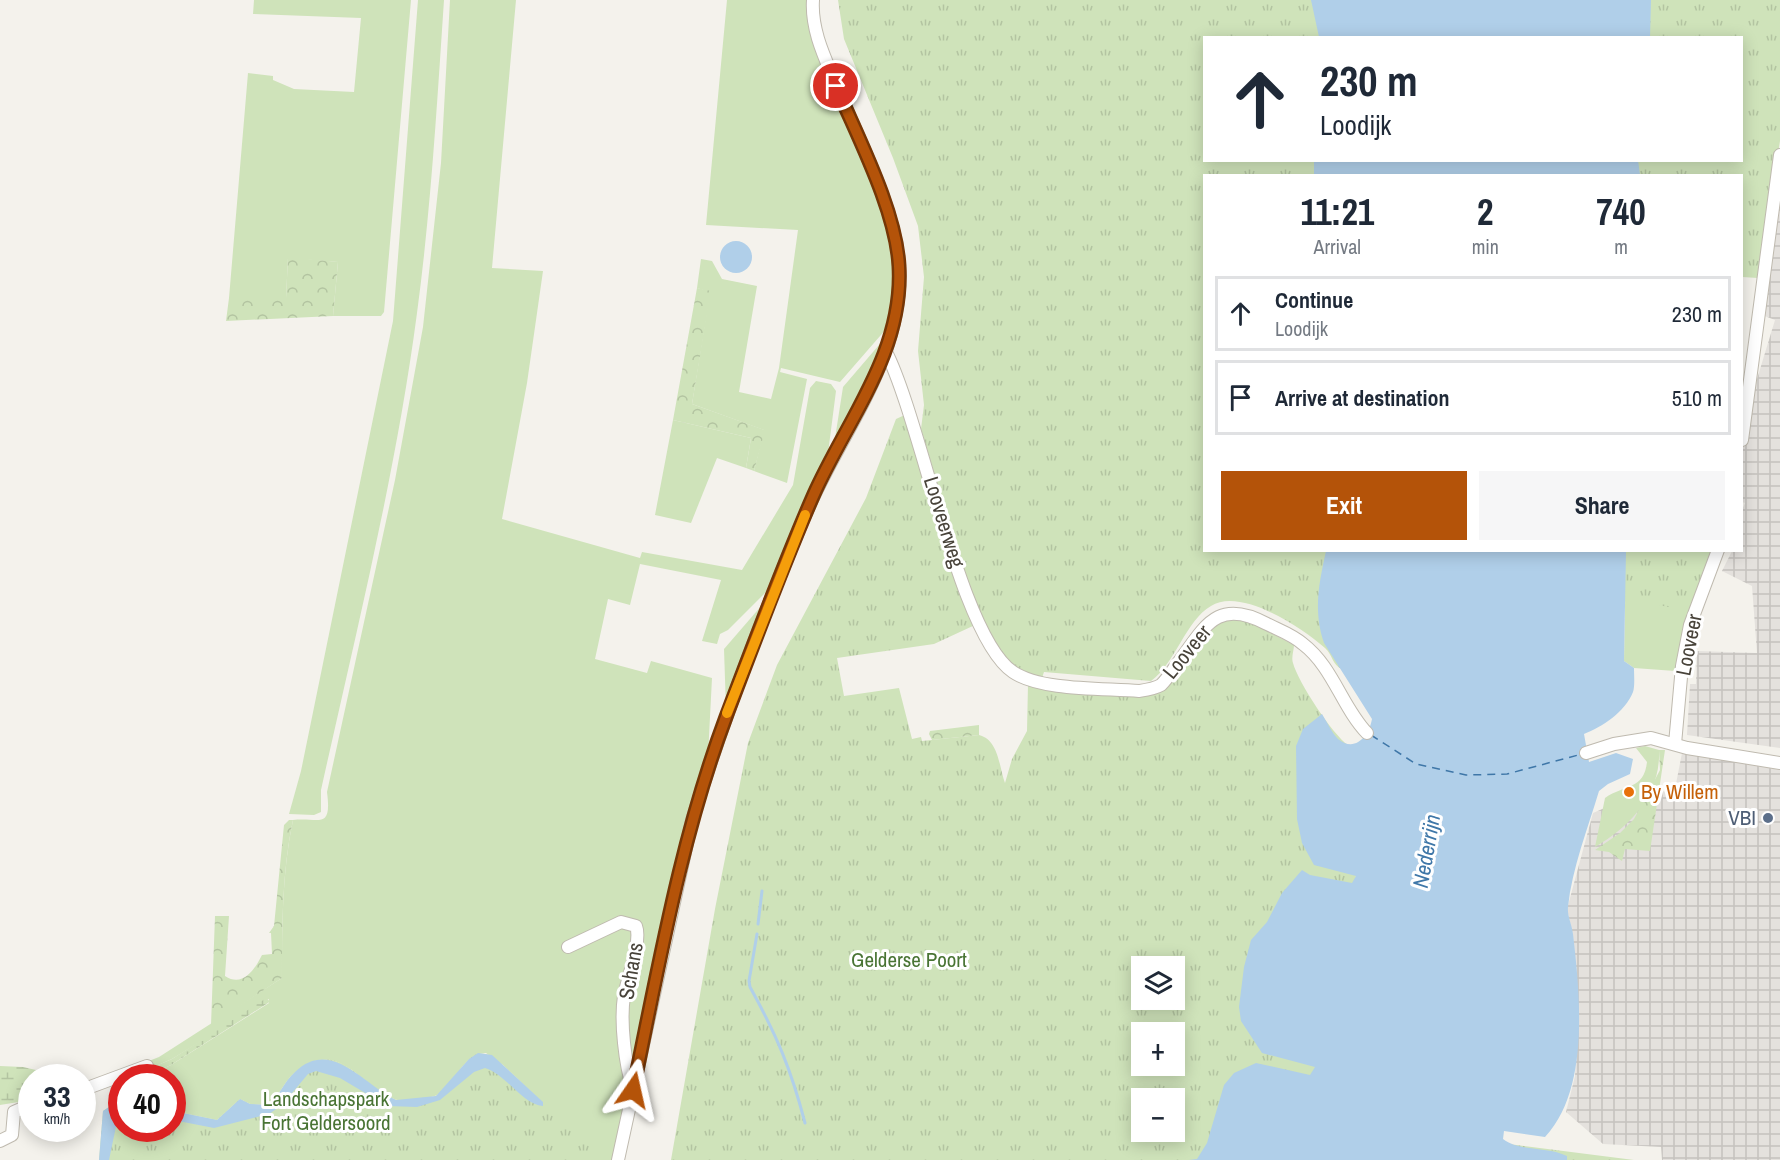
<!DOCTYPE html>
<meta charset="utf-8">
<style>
:root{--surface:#fff;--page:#f6f6f7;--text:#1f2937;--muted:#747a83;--line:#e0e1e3;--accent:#b45309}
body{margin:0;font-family:"Archivo Narrow",sans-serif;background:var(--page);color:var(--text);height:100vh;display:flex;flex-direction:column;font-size:22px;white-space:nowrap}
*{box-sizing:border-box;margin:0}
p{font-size:20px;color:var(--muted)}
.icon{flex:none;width:33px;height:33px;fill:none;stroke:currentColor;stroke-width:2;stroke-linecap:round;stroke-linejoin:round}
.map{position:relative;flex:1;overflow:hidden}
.side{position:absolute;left:1203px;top:174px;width:540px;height:378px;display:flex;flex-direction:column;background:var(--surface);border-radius:0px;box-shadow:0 3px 15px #0003}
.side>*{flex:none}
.hud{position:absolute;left:1203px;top:36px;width:540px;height:126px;border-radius:0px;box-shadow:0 3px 15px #0003;background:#fff;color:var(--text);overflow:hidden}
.controls{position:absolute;left:1131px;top:956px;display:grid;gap:12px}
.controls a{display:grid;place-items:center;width:54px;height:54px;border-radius:0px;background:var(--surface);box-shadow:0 3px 15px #0003;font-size:30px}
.speed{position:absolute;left:18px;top:1064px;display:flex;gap:12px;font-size:30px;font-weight:700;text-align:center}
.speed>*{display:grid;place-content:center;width:78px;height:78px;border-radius:50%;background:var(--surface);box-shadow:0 3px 15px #0003;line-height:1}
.speed small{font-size:15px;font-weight:400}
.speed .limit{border:9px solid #d22;background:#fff;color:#111}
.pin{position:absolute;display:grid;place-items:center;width:51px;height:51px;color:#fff;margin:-26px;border:3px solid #fff;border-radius:50%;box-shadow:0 2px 6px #0007}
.me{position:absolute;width:66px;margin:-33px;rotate:11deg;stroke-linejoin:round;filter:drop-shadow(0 0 4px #0008)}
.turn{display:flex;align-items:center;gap:21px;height:126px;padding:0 18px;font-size:27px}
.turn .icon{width:78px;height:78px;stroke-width:2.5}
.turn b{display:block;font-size:42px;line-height:51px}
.eta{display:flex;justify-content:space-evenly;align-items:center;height:102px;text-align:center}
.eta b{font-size:36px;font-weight:800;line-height:42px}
.primary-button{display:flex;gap:12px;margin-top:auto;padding:12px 18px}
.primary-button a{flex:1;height:69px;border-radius:0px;background:var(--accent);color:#fff;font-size:24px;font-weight:800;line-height:69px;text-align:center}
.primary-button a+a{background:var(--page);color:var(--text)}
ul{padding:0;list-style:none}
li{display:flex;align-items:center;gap:18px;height:75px;margin:0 12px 9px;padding:0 6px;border:3px solid var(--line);border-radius:0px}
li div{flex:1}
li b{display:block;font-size:22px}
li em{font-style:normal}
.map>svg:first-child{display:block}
.industrial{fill:url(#industrial-grid)}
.grass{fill:#cfe3ba}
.forest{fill:url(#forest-crowns)}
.wetland{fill:url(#wetland-marsh)}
.park{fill:url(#park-tufts);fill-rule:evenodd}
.water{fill:#b0cfe9}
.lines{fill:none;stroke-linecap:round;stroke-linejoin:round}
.stream{stroke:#b0cfe9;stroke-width:3}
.ferry{stroke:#3f77a8;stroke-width:1.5;stroke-dasharray:8 6;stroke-linecap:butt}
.minor-casing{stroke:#bfbaaf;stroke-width:14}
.minor{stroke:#fff;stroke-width:12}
.route-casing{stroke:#753606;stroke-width:15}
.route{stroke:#b45309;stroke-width:10}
.slow{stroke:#f59e0b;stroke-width:10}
.food-dot{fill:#e8710a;stroke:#fff;stroke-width:2}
.service-dot{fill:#5c6f8a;stroke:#fff;stroke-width:2}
.labels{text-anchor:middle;stroke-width:6;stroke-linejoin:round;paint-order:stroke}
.street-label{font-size:21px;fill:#48433a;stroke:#fff}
.food-label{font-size:21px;fill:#c56008;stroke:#fff;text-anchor:start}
.service-label{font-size:21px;fill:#4e5e75;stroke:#fff;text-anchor:end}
.park-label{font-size:21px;fill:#497434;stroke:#fff}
.water-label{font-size:22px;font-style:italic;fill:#3f77a8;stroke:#fff}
</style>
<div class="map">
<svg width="1780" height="1160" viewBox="0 0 1780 1160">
<defs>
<pattern id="industrial-grid" width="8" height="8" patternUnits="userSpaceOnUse" patternTransform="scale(1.5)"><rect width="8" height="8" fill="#e4e1dd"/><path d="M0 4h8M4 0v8" fill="none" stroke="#c5c2be"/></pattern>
<pattern id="forest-crowns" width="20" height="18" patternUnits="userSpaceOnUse" patternTransform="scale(1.5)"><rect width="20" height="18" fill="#cfe3ba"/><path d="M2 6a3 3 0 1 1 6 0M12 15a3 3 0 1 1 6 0" fill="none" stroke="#b3c4a1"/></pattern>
<pattern id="wetland-marsh" width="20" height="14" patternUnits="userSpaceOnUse" patternTransform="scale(1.5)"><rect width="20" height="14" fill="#cfe3ba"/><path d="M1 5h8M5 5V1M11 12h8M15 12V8" fill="none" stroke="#b3c4a1"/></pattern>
<pattern id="park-tufts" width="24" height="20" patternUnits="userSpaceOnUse" patternTransform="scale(1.5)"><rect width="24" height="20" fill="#cfe3ba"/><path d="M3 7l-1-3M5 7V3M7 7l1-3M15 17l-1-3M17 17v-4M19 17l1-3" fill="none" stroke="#b3c4a1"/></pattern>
</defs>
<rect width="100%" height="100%" fill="#f4f2ec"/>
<!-- industrial -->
<g class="industrial">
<path d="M 1780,191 L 1780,748 L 1687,735 L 1690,684 L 1696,684 L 1697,651 L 1757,653 L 1752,586 L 1722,571 L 1732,551 L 1742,550 L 1742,510 L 1745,503 L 1742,502 L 1742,455 L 1747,412 L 1775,320 L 1762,315 Z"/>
<path d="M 1682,753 L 1780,770 L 1780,1160 L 1662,1160 L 1661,1147 L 1603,1144 L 1566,1112 L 1575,1076 L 1577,1043 L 1573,936 L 1567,909 L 1593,813 L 1651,788 L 1674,794 Z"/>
</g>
<!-- grass -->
<g class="grass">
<path d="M 254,0 L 411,0 L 384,312 L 381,316 L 333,316 L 338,262 L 288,258 L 286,298 L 229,298 L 248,73 L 273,76 L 273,80 L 294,89 L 354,92 L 361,18 L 253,14 Z"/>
<path d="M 418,0 L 444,0 C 437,104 431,209 417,313 C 396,473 356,632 321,790 L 321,812 L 314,815 L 289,814 L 301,771 L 393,321 Z"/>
<path d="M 450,0 L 516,0 L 492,268 L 543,271 L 527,383 L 502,519 L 640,558 L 642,552 L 742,570 L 793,485 L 810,388 L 816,381 L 831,384 L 836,391 L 827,461 L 774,584 L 728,630 L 720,634 L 717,644 L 702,641 L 721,580 L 640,564 L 630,605 L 608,599 L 595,659 L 647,673 L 651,661 L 712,678 L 708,756 L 687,830 L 614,1160 L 400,1160 L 398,1114 L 383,1111 L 322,1077 L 307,1082 L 285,1109 L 271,1119 L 213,1133 L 173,1125 L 173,1120 C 183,1122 193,1126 203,1128 C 219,1130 270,1116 281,1106 C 291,1096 300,1072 316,1071 C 345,1067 370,1107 402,1108 C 418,1108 436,1105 449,1094 C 460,1086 471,1069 485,1068 C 508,1075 519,1101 542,1107 L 544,1104 L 503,1065 L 486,1053 C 458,1054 456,1092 431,1097 C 420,1099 404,1103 394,1099 C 360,1086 339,1039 298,1070 C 285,1079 280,1095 269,1105 L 250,1104 L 240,1099 L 217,1120 L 173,1111 L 172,1077 L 145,1077 L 171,1065 L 269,1003 L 269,999 L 172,1059 L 130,1077 L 122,1077 L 120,1083 L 116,1074 L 159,1057 L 282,978 C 282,926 282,871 293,820 C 319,817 332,831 327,792 L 395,480 L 423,327 L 441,163 Z"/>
<path d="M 727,0 L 810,0 L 855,141 L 890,233 L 895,287 L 887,328 L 840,382 L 781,368 L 780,372 L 807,379 L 787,483 L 754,471 L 764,430 L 692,404 L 710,292 L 697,288 L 701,259 L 712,261 L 722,279 L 757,286 L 739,392 L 771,399 L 779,368 L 798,230 L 706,225 Z"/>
<path d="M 885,338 L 877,365 L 833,451 L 843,387 Z"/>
<path d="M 673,420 L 751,438 L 746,468 L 717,458 L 691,523 L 655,515 Z"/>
<path d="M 1626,551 L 1714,551 L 1681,645 L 1675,671 L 1634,668 L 1624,661 Z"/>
<path d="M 769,597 L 726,709 L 724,649 Z"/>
<path d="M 1645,746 L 1659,750 C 1661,794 1631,826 1595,847 L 1605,798 C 1625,784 1644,790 1647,762 L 1636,748 Z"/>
</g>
<!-- forest -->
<g class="forest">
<path d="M 288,257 L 338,262 L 333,316 L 226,321 L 229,298 L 286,298 Z"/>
<path d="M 697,288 L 711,291 L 692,404 L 765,430 L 754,471 L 746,468 L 751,438 L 673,420 Z"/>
<path d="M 979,725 L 979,735 L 932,740 L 929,734 L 930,731 Z"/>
<path d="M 1659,750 L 1665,750 L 1650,851 L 1625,849 L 1622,861 L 1609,852 L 1595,850 L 1620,833 L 1634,819 L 1660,770 Z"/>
<path d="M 289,820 L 293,820 C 282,871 282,926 282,978 L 211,1025 L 215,916 L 229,916 L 225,976 C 243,988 255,969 262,955 L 272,954 L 271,933 L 269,933 L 274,926 L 284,825 Z"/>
</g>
<!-- wetland -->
<g class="wetland">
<path d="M 265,999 L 271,1001 L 171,1065 L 145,1077 L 130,1077 L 172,1059 Z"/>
<path d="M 0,1066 L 23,1067 L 66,1077 L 32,1077 L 31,1100 L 0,1105 Z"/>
</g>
<!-- park -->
<g class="park">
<path d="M 838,0 L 1353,0 L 1360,37 L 1204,38 L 1204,160 L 1378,161 L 1379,175 L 1204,176 L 1204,550 L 1389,551 L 1342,669 C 1332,665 1333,655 1325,648 C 1302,628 1241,587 1211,606 C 1186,620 1175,664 1151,681 L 1044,672 L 1042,678 L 1029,676 L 1011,664 L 995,644 L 969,590 L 921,429 L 924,405 L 918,351 L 924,277 L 918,226 L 893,158 L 844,39 Z"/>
<path d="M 1552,0 L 1780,0 L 1780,141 L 1758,278 L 1742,277 L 1742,176 L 1573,175 L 1572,161 L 1742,160 L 1742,38 L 1557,37 Z"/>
<path d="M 907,414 L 975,625 L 934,644 L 837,658 L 844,696 L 899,688 L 912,739 L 921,737 L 922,741 L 979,735 C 999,740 999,767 1005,783 L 1012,759 L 1027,731 L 1028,684 L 1145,696 L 1221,621 L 1239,617 L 1294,645 C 1294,650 1291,658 1293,663 C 1298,682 1333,735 1348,745 L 1356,876 L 1297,1160 L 671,1160 L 715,909 L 748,743 L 777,665 L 866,498 L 896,419 ZM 1142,966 L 1174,966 L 1174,999 L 1142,999 ZM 1142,1032 L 1174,1032 L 1174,1065 L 1142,1065 ZM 1142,1098 L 1174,1098 L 1174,1131 L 1142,1131 Z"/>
<path d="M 1587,551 L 1713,551 L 1689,611 L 1648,603 L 1586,599 Z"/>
<path d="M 478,1053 L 492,1055 L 541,1101 L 592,1130 L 595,1160 L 99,1160 L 103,1111 L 121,1099 L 122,1128 L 172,1128 L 173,1111 L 217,1120 L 240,1099 L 250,1104 L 269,1105 C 281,1094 287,1076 301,1067 C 344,1040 362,1091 397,1100 C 407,1103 424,1099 433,1097 C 454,1091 459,1062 478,1053 Z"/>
<path d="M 1501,1143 L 1634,1160 L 1499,1160 Z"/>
</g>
<!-- water -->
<g class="water">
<path d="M 1311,0 L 1651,0 L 1650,38 L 1319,37 Z"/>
<path d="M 1314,160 L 1638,160 L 1640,175 L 1314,176 Z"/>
<circle cx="736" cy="257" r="16"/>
<path d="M 1326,551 L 1626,551 L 1624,661 L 1634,668 C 1634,675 1635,686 1633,692 C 1625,712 1602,727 1584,734 L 1589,762 L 1616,753 L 1633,759 L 1630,774 L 1608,784 L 1599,791 C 1588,828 1572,868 1568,907 C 1567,915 1572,925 1573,934 C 1580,995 1590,1089 1545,1137 L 1504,1131 L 1503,1139 C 1520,1152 1547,1146 1567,1156 L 1567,1160 L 1189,1160 L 1197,1159 L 1207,1143 L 1224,1085 L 1234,1073 L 1256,1063 L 1310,1075 L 1315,1067 L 1262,1053 L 1241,1021 L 1239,1007 L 1244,967 L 1251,940 L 1267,922 L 1282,893 L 1302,870 L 1310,875 L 1352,883 L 1356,876 L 1314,865 L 1302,843 L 1297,819 L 1296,746 L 1303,729 L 1322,714 C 1327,722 1332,733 1338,739 C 1355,753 1369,736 1372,719 L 1324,643 C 1313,611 1319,583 1326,551 Z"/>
<path d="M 478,1053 L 492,1055 L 543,1102 L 543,1106 C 523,1105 507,1075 485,1068 L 474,1072 L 440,1100 L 417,1107 L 387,1106 L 340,1078 L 316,1071 L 308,1074 L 282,1105 L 269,1114 L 214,1128 L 173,1120 L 173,1111 L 217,1120 L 240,1099 L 250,1104 L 269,1105 C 279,1096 284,1082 295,1072 C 331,1037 364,1085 396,1100 L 436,1096 L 469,1059 Z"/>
<path d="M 121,1099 L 121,1115 L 118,1117 L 109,1160 L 99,1160 L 103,1111 Z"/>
</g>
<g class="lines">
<!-- stream -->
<g class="stream">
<path d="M 758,924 L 762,891"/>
<path d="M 757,934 L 749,981 L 750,987 C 777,1036 791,1069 805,1123"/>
</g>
<!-- ferry -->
<path class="ferry" d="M 1371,735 L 1416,764 L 1466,775 L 1507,774 L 1582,754"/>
<!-- minor casing -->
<g class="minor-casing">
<g id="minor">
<path d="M 886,352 C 921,420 960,637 1013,672 C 1041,691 1105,688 1139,691 C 1146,690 1154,689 1161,685 C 1166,680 1171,673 1175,667 C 1204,629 1215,596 1267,624 C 1279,630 1293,635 1303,644 C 1333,667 1342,707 1367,733"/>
<path d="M 1742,440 L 1780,155"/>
<path d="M 1675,744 L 1682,666 L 1690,625 L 1718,550"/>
<path d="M 1586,753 L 1614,744 L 1651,738 L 1687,748 L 1780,763"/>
<path d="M 568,947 L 621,922 L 636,926 C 642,941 627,979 624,996 C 620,1021 625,1065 633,1089"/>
<path d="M 82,1090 L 147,1066"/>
<path d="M 0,1141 L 12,1135 L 14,1112 L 32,1104"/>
<path d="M 618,1160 L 692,820 C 724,718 762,617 804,518 C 837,437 905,359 899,266 C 896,209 857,137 835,82 C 824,56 811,29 813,0"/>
</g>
</g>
<!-- minor -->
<use href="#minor" class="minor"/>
</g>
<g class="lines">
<!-- route casing -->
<g class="route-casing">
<path id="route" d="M 633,1090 C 659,965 681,837 726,717 C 754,643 782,567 814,494 C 847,420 904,352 899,266 C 896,210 858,138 836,86"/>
</g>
<!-- route -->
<use href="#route" class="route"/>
<!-- slow -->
<path class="slow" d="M 727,713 L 805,515"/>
</g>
<!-- markers -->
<circle class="food-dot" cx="1629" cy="792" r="6"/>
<circle class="service-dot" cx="1768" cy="818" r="6"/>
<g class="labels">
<!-- street labels -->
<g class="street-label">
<text transform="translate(944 522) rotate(73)" y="7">Looveerweg</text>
<text transform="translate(1689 645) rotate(-79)" y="7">Looveer</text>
<text transform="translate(1187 652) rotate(-51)" y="7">Looveer</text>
<text transform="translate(631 971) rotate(-80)" y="7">Schans</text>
</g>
<!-- food labels -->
<g class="food-label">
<text x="1641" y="799">By Willem</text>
</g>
<!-- service labels -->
<g class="service-label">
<text x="1756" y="825">VBI</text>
</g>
<!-- park labels -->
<g class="park-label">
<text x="909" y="967">Gelderse Poort</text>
<text x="326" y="1106">Landschapspark<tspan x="326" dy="24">Fort Geldersoord</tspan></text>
</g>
<!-- water labels -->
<g class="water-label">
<text transform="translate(1426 851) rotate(-80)" y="8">Nederrijn</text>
</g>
</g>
</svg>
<div class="controls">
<a><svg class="icon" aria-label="layers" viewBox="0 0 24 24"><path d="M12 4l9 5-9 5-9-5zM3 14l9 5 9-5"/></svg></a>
<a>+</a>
<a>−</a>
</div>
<div class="speed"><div>33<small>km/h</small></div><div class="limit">40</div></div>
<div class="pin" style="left:836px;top:86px;background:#d93025"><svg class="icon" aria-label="arrive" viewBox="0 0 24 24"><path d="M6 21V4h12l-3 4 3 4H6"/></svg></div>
<svg class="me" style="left:633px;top:1090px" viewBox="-20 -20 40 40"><path d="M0-17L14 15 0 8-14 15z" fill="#b45309" stroke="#fff" stroke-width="4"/></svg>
<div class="hud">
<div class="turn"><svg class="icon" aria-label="ahead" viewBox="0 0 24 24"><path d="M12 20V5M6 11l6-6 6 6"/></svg><div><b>230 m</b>Loodijk</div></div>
</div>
<section class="side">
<div class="eta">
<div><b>11:21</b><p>Arrival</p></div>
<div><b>2</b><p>min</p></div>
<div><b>740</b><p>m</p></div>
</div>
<ul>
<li><svg class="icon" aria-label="ahead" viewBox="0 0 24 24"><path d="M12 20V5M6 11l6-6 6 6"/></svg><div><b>Continue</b><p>Loodijk</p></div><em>230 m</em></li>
<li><svg class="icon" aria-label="arrive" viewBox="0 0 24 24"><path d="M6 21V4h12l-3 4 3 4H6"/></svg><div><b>Arrive at destination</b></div><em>510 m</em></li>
</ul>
<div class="primary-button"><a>Exit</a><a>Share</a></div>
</section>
</div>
